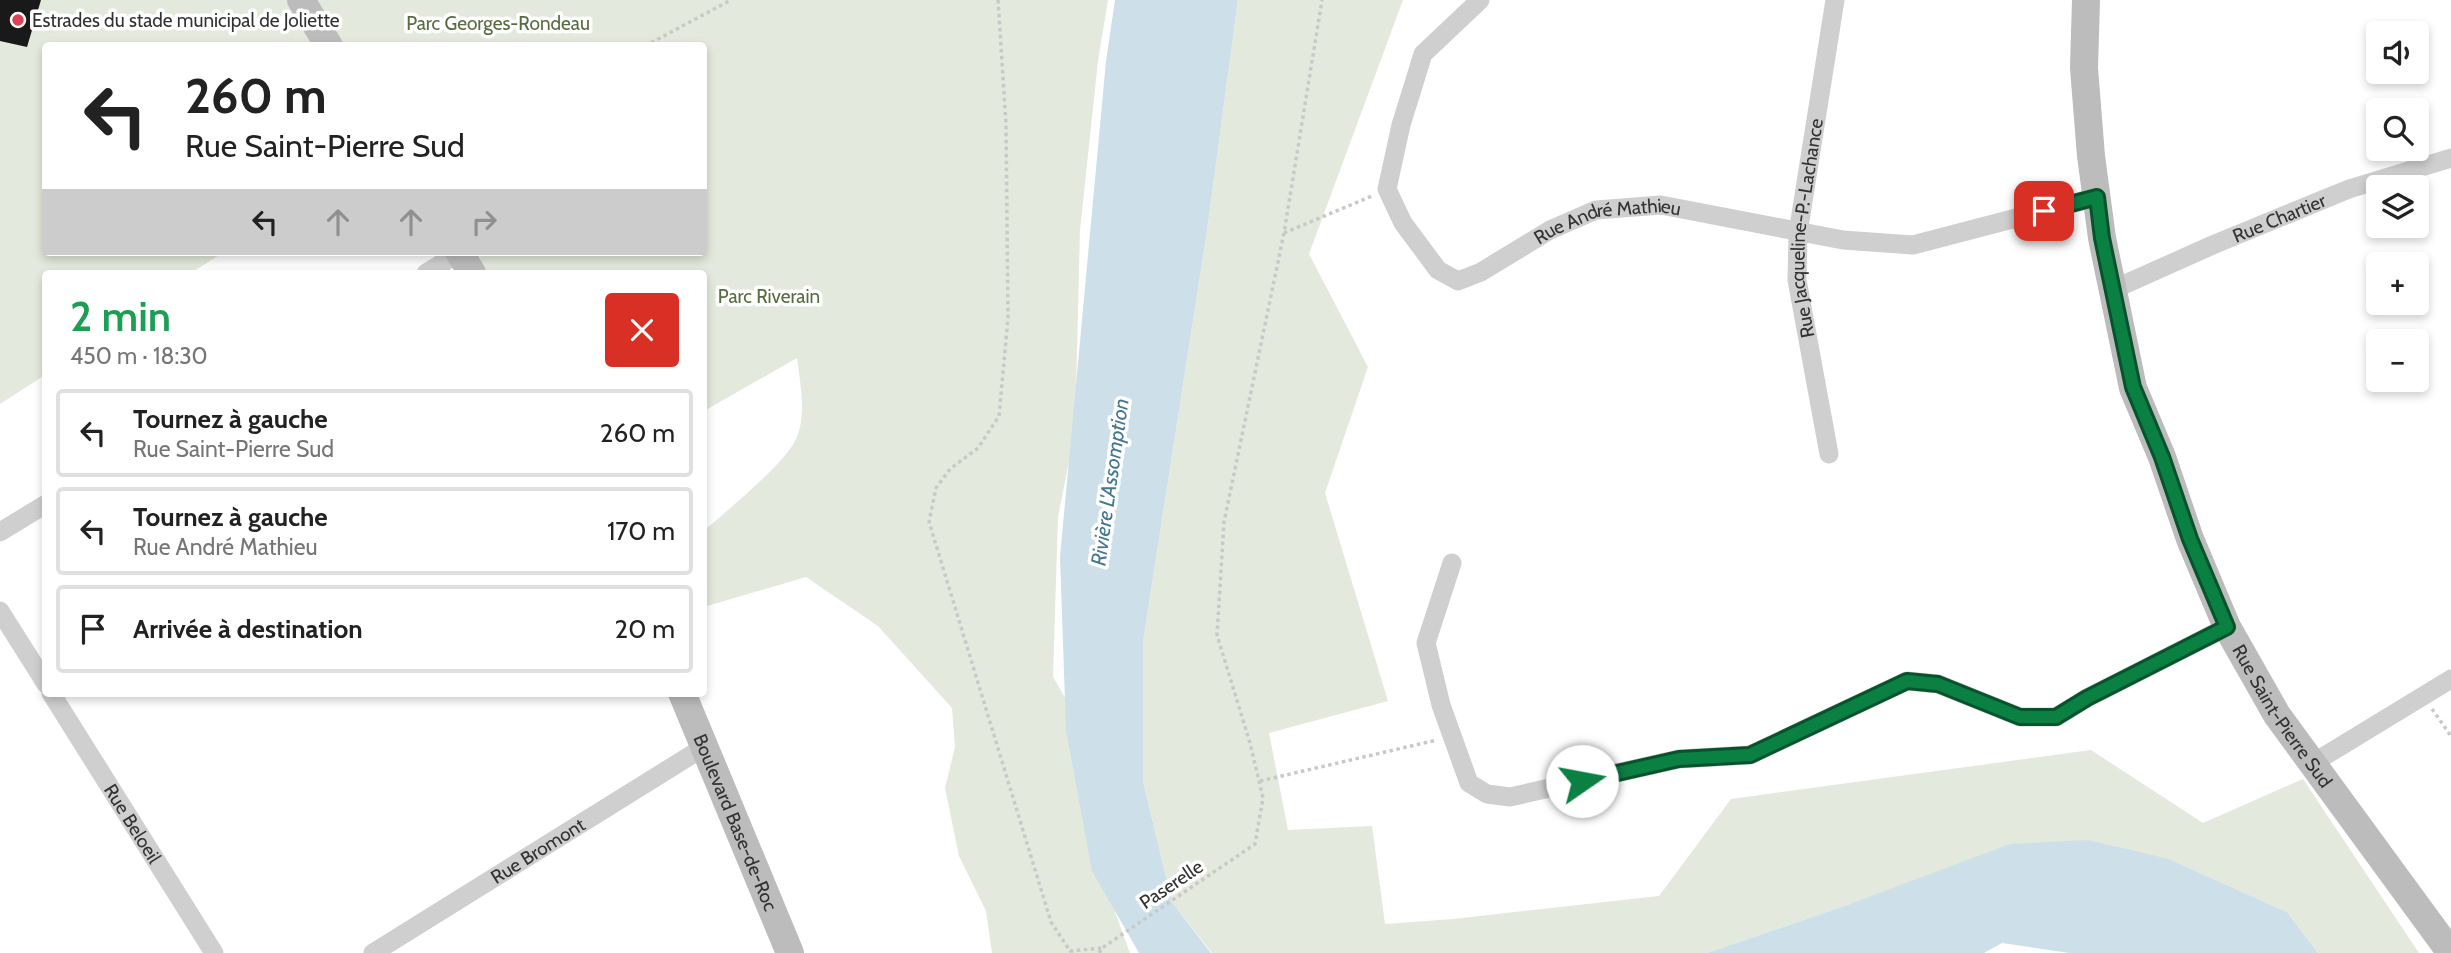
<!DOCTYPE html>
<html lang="fr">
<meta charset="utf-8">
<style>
:root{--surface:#fff;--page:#f2f2f2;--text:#222;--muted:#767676;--line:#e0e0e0}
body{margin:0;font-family:Cabin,sans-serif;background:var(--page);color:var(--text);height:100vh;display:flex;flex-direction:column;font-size:26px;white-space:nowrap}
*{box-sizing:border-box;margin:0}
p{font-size:23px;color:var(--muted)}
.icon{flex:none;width:38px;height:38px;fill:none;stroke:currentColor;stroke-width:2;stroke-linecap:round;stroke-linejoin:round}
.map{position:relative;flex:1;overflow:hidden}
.panel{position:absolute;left:42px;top:270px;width:665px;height:427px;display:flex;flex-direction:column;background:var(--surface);border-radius:7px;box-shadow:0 4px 10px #0003}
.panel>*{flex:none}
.top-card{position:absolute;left:42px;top:42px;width:665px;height:214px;border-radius:7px;box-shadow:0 4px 10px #0003;background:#fff;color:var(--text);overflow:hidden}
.tools{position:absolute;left:2366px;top:21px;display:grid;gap:14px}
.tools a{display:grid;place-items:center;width:63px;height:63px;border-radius:7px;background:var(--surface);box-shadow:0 4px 10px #0003;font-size:35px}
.pin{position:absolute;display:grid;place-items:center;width:60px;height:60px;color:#fff;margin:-30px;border-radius:14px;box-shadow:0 4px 10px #0006}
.me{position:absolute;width:77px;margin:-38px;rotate:78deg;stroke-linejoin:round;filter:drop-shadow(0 0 5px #0008)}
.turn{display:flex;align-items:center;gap:24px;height:147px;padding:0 28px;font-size:32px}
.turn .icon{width:91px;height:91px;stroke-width:2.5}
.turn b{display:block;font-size:49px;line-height:60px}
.lanes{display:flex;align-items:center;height:66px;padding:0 28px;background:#0003;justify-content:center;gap:35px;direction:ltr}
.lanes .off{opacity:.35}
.round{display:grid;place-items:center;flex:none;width:74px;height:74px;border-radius:7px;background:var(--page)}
.headline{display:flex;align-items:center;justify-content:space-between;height:119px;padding:0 28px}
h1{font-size:42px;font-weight:600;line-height:52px;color:#1e9e55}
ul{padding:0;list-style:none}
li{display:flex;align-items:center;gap:21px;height:88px;margin:0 14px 10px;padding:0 14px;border:4px solid var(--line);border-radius:7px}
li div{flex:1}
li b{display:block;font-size:26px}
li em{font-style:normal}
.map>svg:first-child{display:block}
.green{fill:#e3e9dc}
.water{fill:#cde0ea}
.building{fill:#191919}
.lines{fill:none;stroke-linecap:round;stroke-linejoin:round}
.path{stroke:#c9c9c9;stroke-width:3.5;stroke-dasharray:3.5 3.5;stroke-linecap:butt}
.street{stroke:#cfcfcf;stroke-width:19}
.secondary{stroke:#bcbcbc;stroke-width:28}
.route-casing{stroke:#07532c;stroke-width:18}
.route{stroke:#0b8043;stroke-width:12}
.poi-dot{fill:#db4256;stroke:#fff;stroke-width:2.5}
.labels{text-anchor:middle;stroke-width:7;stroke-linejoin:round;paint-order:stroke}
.poi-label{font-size:19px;fill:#323232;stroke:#fff;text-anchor:start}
.park-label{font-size:19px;fill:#586c41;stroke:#fff}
.street-label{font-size:19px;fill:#323232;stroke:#fff}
.water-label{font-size:21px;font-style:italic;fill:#447791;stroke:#fff}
</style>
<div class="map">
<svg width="2451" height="953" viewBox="0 0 2451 953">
<rect width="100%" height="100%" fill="#fff"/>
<!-- green -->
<g class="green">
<path d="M 0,0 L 293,0 L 321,45 L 46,46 L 46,252 L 224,252 L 191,273 L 46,273 L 45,375 L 0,404 Z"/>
<path d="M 308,0 L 1108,0 L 1098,61 L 1080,230 L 1075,431 L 1058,517 L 1053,677 L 1071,708 L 1091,846 L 1130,953 L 992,953 L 986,911 L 959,856 L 945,788 L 955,747 L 952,708 L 878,626 L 806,577 L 704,607 L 704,531 C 727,510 784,465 796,439 C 807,415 800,383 797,358 L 704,411 L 704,273 L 473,273 L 461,252 L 704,252 L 704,46 L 336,45 Z"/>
<path d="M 1238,0 L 1403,0 L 1309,254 L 1368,367 L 1325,493 L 1388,701 L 1269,733 L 1288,830 L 1372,826 L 1385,924 L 1453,919 L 1659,896 L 1731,799 L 2091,750 L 2203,823 L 2303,779 L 2419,953 L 2318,953 L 2287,912 L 2169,859 L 1850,904 L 1707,953 L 1212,953 L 1172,902 L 1143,781 L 1143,642 L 1207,231 Z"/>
</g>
<!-- water -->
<g class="water">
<path d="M 1115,0 L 1238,0 L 1207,231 L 1143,642 L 1143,781 L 1172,902 L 1211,953 L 1139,953 L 1092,871 L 1066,730 L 1060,557 L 1106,61 Z"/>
<path d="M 2088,840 L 2169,859 L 2287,912 L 2318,953 L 2069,953 L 2002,943 L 1984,953 L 1707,953 L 1850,904 L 2010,844 Z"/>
</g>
<!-- building -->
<path class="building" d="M 0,0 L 41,0 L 27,47 L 0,41 Z"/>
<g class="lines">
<!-- path -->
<g class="path">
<path d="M 998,0 L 1006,124 L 1008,318 L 999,416 L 978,448 L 950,469 L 936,488 L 929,522 L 1051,922 L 1070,951 L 1102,948"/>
<path d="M 645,46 L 731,0"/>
<path d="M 1284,233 L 1372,196"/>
<path d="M 2432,709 L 2451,736"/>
<path d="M 1260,781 L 1437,740"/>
<path d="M 1099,953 L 1102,948 L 1255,844 L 1263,798 L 1250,743 L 1217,635 L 1224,522 L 1284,233 L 1322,0"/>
</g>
<!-- street -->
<g class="street">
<path id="s1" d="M 1480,0 L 1423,54 L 1401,125 L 1387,189 L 1403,223 L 1438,270 L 1458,281 L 1481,272 L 1550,230 L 1596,210 L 1661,205 L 1843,240 L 1913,245 L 2097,197"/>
<path d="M 426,273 L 459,253"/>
<path id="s2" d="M 2112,290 L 2215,244 L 2349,189 L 2451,158"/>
<path id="s3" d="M 1829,454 L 1797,280 L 1798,233 L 1835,0"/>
<path d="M 0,532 L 46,504"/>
<path d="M 1452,563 L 1426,643 L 1441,705 L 1469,783 L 1487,794 L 1510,797 L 1679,759 L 1750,755 L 1907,681 L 1938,684 L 2020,717 L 2056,717 L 2087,698 L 2227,627"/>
<path d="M 0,611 L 46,684"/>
<path id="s4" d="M 51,693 L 214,953"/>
<path d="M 2313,763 L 2451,679"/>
<path id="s5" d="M 373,953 L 704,747"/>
</g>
<!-- secondary -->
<g class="secondary">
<path d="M 301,0 L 329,46"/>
<path id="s6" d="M 2086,0 L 2084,68 L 2091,156 L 2102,238 L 2133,388 L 2162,457 L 2190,539 L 2227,627 L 2277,715 L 2451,953"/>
<path d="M 459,252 L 472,273"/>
<path id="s7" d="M 682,693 L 790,953"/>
</g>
</g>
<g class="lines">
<!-- route casing -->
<g class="route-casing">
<path id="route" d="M 1582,781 L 1679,759 L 1750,755 L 1907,681 L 1938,684 L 2020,717 L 2056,717 L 2087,698 L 2227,627 L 2190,539 L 2162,457 L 2133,387 L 2102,238 L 2097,197 L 2044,211"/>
</g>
<!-- route -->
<use href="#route" class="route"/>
</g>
<!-- markers -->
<circle class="poi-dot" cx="18" cy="20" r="7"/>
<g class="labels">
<!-- poi labels -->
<g class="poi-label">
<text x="32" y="27">Estrades du stade municipal de Joliette</text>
</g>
<!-- park labels -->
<g class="park-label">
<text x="498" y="30">Parc Georges-Rondeau</text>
<text x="769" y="303">Parc Riverain</text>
</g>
<!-- street labels -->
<g class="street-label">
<text dy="7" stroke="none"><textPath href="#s2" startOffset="182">Rue Chartier</textPath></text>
<text dy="7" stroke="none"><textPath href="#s1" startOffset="502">Rue André Mathieu</textPath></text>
<text dy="7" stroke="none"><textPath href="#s3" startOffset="229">Rue Jacqueline-P.-Lachance</textPath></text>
<text dy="7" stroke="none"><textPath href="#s6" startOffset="754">Rue Saint-Pierre Sud</textPath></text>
<text dy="7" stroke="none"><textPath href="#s4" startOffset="154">Rue Beloeil</textPath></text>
<text dy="7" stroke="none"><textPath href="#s7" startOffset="140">Boulevard Base-de-Roc</textPath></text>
<text dy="7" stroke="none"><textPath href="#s5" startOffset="194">Rue Bromont</textPath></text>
<text transform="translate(1171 884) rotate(-34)" y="7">Paserelle</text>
</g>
<!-- water labels -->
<g class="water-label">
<text transform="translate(1110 482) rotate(-82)" y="7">Rivière L'Assomption</text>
</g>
</g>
</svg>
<div class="tools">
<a><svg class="icon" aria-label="sound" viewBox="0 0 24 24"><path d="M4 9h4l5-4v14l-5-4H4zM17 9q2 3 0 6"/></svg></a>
<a><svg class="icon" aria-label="search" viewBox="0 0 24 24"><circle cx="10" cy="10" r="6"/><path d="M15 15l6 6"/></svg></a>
<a><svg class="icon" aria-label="layers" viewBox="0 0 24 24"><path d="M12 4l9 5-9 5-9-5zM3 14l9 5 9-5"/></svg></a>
<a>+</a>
<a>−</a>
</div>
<div class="pin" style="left:2044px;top:211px;background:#d93025"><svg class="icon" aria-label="arrive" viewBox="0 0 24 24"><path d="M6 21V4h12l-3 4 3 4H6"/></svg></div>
<svg class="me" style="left:1582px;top:781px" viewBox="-20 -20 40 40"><circle r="19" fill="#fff"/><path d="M0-13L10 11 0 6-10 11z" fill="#0b8043"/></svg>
<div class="top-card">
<div class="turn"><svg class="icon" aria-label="left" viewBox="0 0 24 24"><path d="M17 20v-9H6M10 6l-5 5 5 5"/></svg><div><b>260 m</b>Rue Saint-Pierre Sud</div></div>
<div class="lanes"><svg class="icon" aria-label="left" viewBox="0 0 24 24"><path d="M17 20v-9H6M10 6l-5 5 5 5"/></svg><svg class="icon off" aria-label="ahead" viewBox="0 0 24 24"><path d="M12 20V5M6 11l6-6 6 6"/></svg><svg class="icon off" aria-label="ahead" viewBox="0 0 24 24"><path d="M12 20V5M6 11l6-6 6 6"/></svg><svg class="icon off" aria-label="right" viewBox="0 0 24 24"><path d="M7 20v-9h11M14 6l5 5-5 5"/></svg></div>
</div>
<section class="panel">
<div class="headline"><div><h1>2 min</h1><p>450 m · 18:30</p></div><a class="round" style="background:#d93025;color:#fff"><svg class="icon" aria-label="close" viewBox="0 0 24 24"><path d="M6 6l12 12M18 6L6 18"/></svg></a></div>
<ul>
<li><svg class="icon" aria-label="left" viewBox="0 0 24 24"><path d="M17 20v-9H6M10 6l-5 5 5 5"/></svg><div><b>Tournez à gauche</b><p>Rue Saint-Pierre Sud</p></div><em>260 m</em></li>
<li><svg class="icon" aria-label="left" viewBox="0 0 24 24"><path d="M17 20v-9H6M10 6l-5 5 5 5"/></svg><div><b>Tournez à gauche</b><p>Rue André Mathieu</p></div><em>170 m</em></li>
<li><svg class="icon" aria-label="arrive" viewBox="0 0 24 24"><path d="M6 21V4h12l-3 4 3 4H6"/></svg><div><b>Arrivée à destination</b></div><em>20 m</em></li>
</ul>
</section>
</div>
